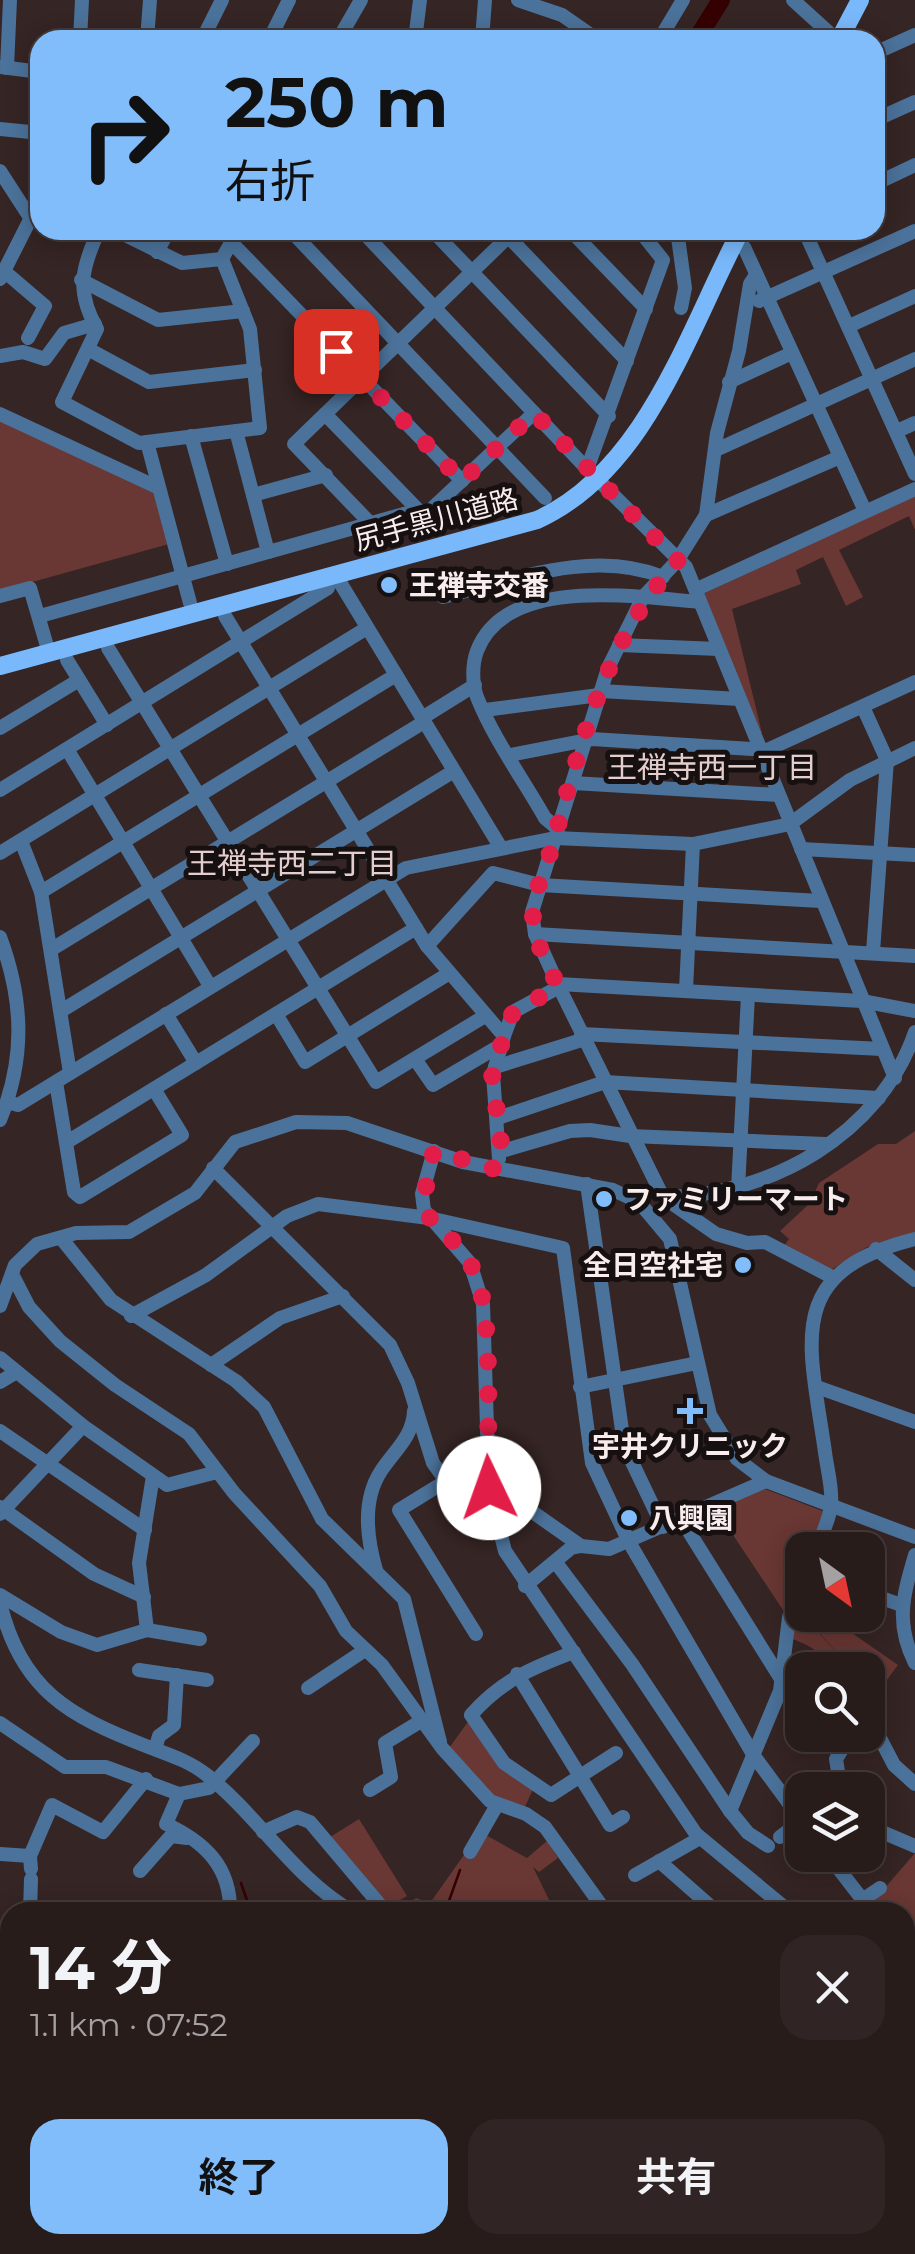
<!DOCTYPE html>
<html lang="ja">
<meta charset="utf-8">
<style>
:root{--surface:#281c1b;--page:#302524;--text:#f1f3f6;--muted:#a5a1a3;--line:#443a3a;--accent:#81bdfa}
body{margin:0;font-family:Montserrat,"Noto Sans JP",sans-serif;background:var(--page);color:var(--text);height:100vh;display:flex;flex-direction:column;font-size:38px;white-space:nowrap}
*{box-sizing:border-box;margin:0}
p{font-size:32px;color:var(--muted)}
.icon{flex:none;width:55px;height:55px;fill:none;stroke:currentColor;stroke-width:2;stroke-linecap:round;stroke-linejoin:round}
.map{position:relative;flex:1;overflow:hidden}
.drawer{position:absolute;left:0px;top:1902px;width:915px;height:352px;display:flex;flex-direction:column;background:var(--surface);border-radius:30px 30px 0 0;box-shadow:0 5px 25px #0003,0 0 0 2px var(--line)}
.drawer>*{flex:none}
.guide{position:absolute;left:30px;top:30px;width:855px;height:210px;border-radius:30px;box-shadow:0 5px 25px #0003,0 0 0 2px var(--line);background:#81bdfa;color:#111;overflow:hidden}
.needle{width:65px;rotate:147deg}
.fabs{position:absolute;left:785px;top:1532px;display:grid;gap:20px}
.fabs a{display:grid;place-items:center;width:100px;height:100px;border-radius:20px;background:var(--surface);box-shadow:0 5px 25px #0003,0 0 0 2px var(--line);font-size:50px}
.pin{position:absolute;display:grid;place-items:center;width:85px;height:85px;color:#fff;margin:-42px;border-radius:20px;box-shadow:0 5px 15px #0006}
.me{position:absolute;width:110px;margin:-55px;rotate:357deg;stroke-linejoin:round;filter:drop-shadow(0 0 8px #0008)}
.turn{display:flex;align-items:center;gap:35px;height:210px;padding:0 30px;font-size:45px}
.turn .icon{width:130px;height:130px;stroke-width:2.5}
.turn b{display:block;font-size:70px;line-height:85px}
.round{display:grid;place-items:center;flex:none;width:105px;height:105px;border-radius:30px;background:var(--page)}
.head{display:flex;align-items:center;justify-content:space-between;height:170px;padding:0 30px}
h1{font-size:60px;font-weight:700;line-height:75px}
.cta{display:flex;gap:20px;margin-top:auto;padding:20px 30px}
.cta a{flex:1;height:115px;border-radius:30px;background:var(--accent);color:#111;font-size:40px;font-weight:700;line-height:115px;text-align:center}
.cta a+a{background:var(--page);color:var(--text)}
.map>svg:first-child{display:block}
.green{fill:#693734}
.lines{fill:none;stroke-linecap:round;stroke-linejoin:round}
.stream{stroke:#350002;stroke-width:2.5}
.river{stroke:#350002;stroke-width:18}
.minor{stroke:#4b729a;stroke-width:14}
.major{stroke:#79b9fb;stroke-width:18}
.route{stroke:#e11d48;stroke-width:18;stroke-dasharray:0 32.4}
.poi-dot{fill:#81bdfa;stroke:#171010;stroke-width:4}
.labels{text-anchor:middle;stroke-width:10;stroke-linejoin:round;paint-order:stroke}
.street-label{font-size:28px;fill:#f8edec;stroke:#171010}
.poi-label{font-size:28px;font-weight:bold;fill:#f8edec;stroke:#171010;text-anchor:start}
.neighbourhood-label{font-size:30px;fill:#e4cecd;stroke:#171010}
</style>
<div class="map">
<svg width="915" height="2254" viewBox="0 0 915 2254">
<rect width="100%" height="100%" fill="#352524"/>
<!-- green -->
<g class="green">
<path d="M 0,418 L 155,491 L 169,544 L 0,591 Z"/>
<path d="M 915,496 L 915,530 L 909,516 L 839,550 L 863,597 L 846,606 L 823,557 L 796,570 L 801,584 L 732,609 L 762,733 L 758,734 L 703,594 Z"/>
<path d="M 915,1131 L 915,1235 L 867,1247 L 831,1270 L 783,1247 L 789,1239 L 780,1231 L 810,1203 L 819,1183 L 878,1144 L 896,1144 Z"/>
<path d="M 765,1489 L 825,1512 L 812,1550 L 802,1550 L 802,1574 L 787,1616 L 715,1508 Z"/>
<path d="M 796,1609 L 845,1661 L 850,1670 L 827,1670 C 824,1651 805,1643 789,1638 Z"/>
<path d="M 803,1615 L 826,1615 L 898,1665 L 868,1705 L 868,1670 L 853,1670 Z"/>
<path d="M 470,1719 L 534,1787 L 524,1809 L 493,1799 L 449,1748 Z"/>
<path d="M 359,1819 L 407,1896 L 386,1908 L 330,1837 Z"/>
<path d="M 484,1834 L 527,1858 L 547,1841 L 558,1858 L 539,1872 L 533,1867 L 555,1912 L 481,1912 L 472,1905 L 463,1912 L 396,1912 L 416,1898 L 430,1903 L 466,1852 Z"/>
<path d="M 915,1853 L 915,1964 L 905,1950 L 905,1912 L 877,1912 L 871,1904 Z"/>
</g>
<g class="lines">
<!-- stream -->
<g class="stream">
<path d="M 241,1883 L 251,1912"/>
<path d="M 445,1912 L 460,1870"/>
<path d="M 654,2245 L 664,2254"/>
</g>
<!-- river -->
<path class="river" d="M 696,40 L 721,0"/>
<!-- minor -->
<g class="minor">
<path d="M 518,0 L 562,15 L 598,40"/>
<path d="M 793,0 L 837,40"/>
<path d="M 80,40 L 82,0"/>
<path d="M 147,40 L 150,0"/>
<path d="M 202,40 L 222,0"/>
<path d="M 269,40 L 289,0"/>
<path d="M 338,40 L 361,0"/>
<path d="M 415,40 L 420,0"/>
<path d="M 482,40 L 485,0"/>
<path d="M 659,40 L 683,0"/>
<path d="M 875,53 L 915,35"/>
<path d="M 1,67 L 40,72"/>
<path d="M 7,68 L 10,0"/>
<path d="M 875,120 L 915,102"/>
<path d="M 0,129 L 40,133"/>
<path d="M 0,171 L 31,219"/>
<path d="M 875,184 L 915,165"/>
<path d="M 99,230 C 81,269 76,291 97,329 L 62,402 L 139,443 L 260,428 L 250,329 L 222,259 L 238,230"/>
<path d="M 115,230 L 182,263 L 222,259"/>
<path d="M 290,230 L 545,498"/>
<path d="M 361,230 L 590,472 L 686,567 L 895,1078"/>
<path d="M 432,230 L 609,416"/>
<path d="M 570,230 L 646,309"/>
<path d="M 677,230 L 685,288 L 681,308"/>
<path d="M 804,230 L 915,474"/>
<path d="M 503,231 L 627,361"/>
<path d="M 231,242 L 462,481"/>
<path d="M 744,247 L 865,511"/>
<path d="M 157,252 L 169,230"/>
<path d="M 4,271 L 45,306 L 28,338"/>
<path d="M 756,275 L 750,284 L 739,351 L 717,433 L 706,515 L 677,561 L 643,597 L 608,668 L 532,912 L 535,934 L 559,987 L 663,1197 L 716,1234 L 747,1243 L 765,1242 L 832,1277"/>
<path d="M 0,279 L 40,200"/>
<path d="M 81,280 L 158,320 L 243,311"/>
<path d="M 759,301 L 915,231"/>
<path d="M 849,326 L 915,296"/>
<path d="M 88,349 L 149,382 L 255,370"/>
<path d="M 0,356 L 23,352 L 45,359 L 64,333 L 95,324"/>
<path d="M 729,382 L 792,353"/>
<path d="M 0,414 L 159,488"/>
<path d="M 325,414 L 424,516 L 534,413"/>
<path d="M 236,431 L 268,552"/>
<path d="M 897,431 L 915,423"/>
<path d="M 191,436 L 227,564"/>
<path d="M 147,442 L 190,603"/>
<path d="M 716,450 L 915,359"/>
<path d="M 587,469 L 663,260 L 639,230"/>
<path d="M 253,495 L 326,475"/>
<path d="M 706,515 L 840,457"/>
<path d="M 371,524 L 294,444 L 509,236"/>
<path d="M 341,584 L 501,848"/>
<path d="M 697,589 L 915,489"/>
<path d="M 0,596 L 30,588 L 49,653"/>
<path d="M 443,597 C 511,581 592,548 663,577"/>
<path d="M 40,616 L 418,510"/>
<path d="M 225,616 L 427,946 L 504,1036"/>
<path d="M 619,645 L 719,649"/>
<path d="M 108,648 L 376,1082 L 485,1016"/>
<path d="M 67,660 L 107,725"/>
<path d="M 601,691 L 739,699"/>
<path d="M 863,707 L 887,760 L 873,952"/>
<path d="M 485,710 L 599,695"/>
<path d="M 422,718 L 475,685"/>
<path d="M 0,728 L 79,680"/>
<path d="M 67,749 L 210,986"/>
<path d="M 510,755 L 592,739 L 767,750 L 915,682"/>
<path d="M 573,783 L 778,795"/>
<path d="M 0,790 L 328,588"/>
<path d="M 557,828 L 545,818 C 523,779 493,738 477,697 C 472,684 472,664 477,651 C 506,575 635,597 700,602"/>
<path d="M 21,841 L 41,892 L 70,1073"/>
<path d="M 801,849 L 915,855"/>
<path d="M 0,853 L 367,628"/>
<path d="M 41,892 L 396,675"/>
<path d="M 535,934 L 915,956"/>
<path d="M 0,937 C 23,999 26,1057 0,1120"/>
<path d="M 427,946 L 493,873 L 540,885 L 821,901"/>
<path d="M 52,949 L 424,722"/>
<path d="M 558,984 L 862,1001 L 915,1011"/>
<path d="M 686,990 L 693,844"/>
<path d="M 61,1011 L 454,771"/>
<path d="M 166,1014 L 196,1063"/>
<path d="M 276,1014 L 305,1062 L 448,974"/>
<path d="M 581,1034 L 882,1049"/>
<path d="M 415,1059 L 433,1085 L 501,1045"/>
<path d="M 495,1067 L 585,1039"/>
<path d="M 56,1082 L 74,1192 L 80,1197 L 182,1135 L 154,1089"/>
<path d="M 7,1102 L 18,1105 L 406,868 L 555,838 L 693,844 L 790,824 L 850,780 L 915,748"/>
<path d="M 498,1118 L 605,1082 L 879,1098"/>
<path d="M 67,1142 L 416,928"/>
<path d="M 434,1151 L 422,1194 L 424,1210 L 470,1263 L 483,1304 L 489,1488 L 505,1551 L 696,1834 L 790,1912"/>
<path d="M 502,1151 L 570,1131 L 590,1130 L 630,1136 L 826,1144"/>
<path d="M 499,1159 L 493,1074 L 504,1036 L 513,1012 L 559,987"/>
<path d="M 213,1168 L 390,1345 L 408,1383 L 433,1463 L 446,1481 L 477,1498 L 524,1506 L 581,1546 L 609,1549 L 766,1481"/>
<path d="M 587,1184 L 622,1430 L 631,1460 L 663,1527"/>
<path d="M 738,1189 L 748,995"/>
<path d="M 665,1197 C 769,1196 880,1135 915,1032"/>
<path d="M 61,1238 L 111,1300 L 236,1381 L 264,1407 L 322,1519 L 404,1599 L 440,1742"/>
<path d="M 876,1249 L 915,1280"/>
<path d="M 12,1274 L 29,1307 L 60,1341 L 115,1385 L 189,1434 L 234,1493 L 320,1586 L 346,1631 L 382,1665 L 442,1748 L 490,1801 L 526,1814 L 545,1827 L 606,1912"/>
<path d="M 0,1306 L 15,1265 L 37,1244 L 76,1233 L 129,1232 L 195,1193 L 235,1142 L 296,1122 L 347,1123 L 463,1162 L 613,1190 L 639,1202 L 670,1239 L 710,1415 L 737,1459 L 766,1481 L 915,1537"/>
<path d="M 131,1316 L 206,1275 L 287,1216 L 318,1204 L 429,1218 L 563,1248 L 592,1463 L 629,1542 L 754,1756 L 802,1821"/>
<path d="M 0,1358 L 83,1426 L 167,1485 L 217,1472"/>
<path d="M 211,1365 L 280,1318 L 343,1296"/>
<path d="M 0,1382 L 15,1373"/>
<path d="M 580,1387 L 697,1363"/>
<path d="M 817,1387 L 915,1422"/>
<path d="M 0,1431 L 145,1530"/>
<path d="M 446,1481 L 399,1510 L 476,1634"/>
<path d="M 0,1507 L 94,1574 L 144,1597"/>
<path d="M 0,1514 L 83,1426"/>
<path d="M 681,1519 L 781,1679"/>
<path d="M 816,1550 C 821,1536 829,1521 831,1506 C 833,1489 827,1469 825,1452 C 809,1341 783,1272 915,1239"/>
<path d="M 915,1555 C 903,1596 895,1623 915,1663"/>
<path d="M 557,1564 L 632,1664 L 730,1811 L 748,1833 L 768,1846"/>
<path d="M 376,1570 C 367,1539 362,1500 381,1471 C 394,1451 413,1437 414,1411"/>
<path d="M 525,1586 L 571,1548 L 581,1546"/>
<path d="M 868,1593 L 901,1605"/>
<path d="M 0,1595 L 61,1632 L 97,1645 L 147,1630 L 139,1563 L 153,1476"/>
<path d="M 796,1597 L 802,1581"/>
<path d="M 0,1603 C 21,1690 69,1716 146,1746 C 167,1754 190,1761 208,1776 C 260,1818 294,1878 353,1912"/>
<path d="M 147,1630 L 200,1639"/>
<path d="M 574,1652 C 531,1668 501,1681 471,1715 L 504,1763 L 551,1795 L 616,1753"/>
<path d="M 139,1670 L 207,1680"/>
<path d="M 517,1674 L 610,1825 L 623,1817"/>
<path d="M 308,1688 L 365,1650"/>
<path d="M 868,1715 L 894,1765 L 915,1784"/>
<path d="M 0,1723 L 65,1767 L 106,1767 L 179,1794 L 209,1788 L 253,1741"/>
<path d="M 155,1749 L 159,1736 L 174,1725 L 177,1675"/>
<path d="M 370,1790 L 391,1777 L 385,1743 L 421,1721"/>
<path d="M 841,1790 L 836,1759 L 851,1735"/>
<path d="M 179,1794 L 166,1824 C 205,1842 231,1867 230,1912"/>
<path d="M 730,1811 L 780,1691 L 789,1617"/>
<path d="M 868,1826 L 915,1846"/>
<path d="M 263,1832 L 297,1817 L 310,1822 L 386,1912"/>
<path d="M 780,1837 L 802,1820"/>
<path d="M 470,1852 L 497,1805"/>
<path d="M 0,1854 L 30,1856"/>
<path d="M 828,1855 L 872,1912"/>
<path d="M 659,1861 L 717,1912"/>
<path d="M 31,1869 L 30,1856 L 52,1805 L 103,1832 L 146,1779"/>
<path d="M 140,1871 L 171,1836 L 187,1838"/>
<path d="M 635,1875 L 700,1838"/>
<path d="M 862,1900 L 880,1888"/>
<path d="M 30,1912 L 31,1879"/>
<path d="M 0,1936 L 10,1933"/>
<path d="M 905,1956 L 915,1970"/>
<path d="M 0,1977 L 0,1978"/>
<path d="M 0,1998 L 10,1995"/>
<path d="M 0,2063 L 10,2062"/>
<path d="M 905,2074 L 915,2088"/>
<path d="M 505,2245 L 524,2254"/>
<path d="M 623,2245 L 634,2254"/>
<path d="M 725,2245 L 729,2254"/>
<path d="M 883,2245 L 891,2254"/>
<path d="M 171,2254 L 183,2245"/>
<path d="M 254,2254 L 256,2245"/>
<path d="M 553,2254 L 560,2245"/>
</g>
<!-- major -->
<g class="major">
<path d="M 839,40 L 860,0"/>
<path d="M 0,666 L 537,520 C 647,470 688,330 741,230"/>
</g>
</g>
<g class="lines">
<!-- route -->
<path class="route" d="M 336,351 L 462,481 L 534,413 L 678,561 C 607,637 581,742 554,840 C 548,864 533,891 533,915 C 532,940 549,964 558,987 L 513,1012 L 504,1036 L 492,1074 L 502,1151 L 495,1169 L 434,1151 C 406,1247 453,1212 477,1279 C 494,1325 486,1433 489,1488"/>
</g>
<!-- markers -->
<g class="poi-dot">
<circle cx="389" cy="585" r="10"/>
<circle cx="604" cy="1199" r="10"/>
<circle cx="743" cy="1265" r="10"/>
<path d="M685 1396h10v10h10v10h-10v10h-10v-10h-10v-10h10z"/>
<circle cx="629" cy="1518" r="10"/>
</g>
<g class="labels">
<!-- street labels -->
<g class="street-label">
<text transform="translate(436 519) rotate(-15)" y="10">尻手黒川道路</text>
</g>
<!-- poi labels -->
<g class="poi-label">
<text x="409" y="595">王禅寺交番</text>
<text x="624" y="1209">ファミリーマート</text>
<text x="723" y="1275" text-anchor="end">全日空社宅</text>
<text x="690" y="1456" text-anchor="middle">宇井クリニック</text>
<text x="649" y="1528">八興園</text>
</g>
<!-- neighbourhood labels -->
<g class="neighbourhood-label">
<text x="712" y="778">王禅寺西一丁目</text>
<text x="292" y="874">王禅寺西二丁目</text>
</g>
</g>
</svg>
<div class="fabs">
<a><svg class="needle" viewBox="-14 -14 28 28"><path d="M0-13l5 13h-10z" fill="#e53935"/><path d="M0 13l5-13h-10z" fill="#a5a1a3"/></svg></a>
<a><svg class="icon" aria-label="search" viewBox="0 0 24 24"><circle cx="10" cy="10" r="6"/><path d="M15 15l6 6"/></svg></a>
<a><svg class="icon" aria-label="layers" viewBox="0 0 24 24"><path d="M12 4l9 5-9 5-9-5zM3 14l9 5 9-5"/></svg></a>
</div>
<div class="pin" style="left:336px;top:351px;background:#d93025"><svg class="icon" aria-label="arrive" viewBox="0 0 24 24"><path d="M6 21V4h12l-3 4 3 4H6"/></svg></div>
<svg class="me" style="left:489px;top:1488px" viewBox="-20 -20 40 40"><circle r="19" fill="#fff"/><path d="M0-13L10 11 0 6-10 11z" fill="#e11d48"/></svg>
<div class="guide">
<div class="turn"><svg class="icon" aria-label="right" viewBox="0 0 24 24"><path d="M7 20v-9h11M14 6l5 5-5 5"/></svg><div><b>250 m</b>右折</div></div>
</div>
<section class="drawer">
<div class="head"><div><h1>14 分</h1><p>1.1 km · 07:52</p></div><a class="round"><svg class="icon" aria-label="close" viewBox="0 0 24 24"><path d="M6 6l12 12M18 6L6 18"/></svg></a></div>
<div class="cta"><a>終了</a><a>共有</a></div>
</section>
</div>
